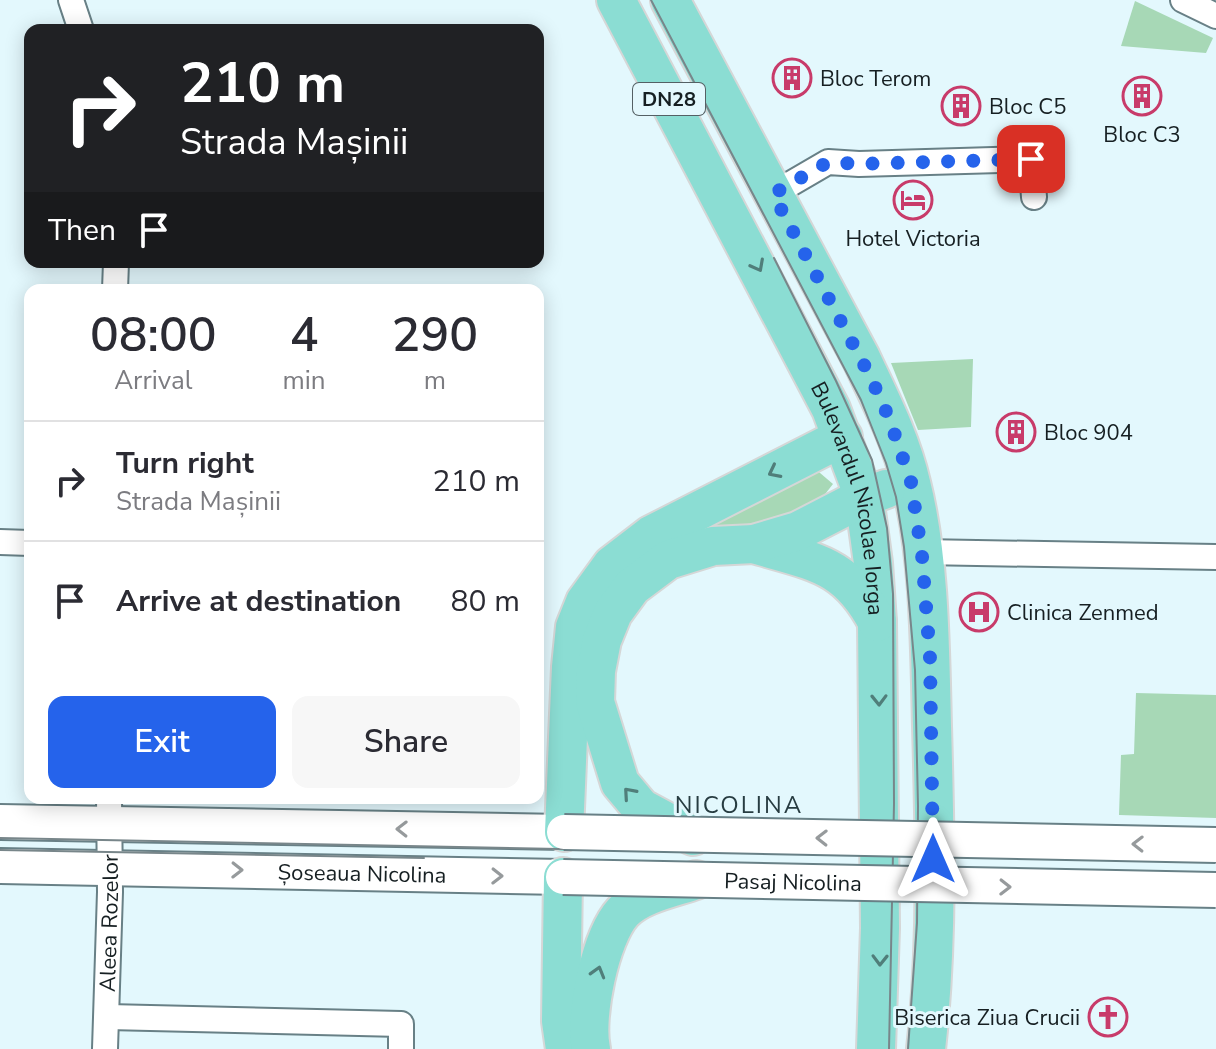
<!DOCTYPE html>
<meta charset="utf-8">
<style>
:root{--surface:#fff;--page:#f7f7f7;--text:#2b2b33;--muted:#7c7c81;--line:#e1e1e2;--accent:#2563eb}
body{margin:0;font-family:"Nunito Sans",sans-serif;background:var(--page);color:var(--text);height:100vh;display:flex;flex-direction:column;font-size:30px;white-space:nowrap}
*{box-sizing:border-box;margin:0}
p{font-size:26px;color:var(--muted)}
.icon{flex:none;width:44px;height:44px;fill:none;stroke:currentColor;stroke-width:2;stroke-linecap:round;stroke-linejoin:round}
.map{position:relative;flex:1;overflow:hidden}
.sheet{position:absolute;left:24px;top:284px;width:520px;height:520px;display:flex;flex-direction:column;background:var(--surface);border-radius:16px;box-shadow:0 4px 20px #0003}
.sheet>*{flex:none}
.banner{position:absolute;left:24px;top:24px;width:520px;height:244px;border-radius:16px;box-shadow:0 4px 20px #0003;background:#202124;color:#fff;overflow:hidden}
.pin{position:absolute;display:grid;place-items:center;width:68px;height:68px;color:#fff;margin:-34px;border-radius:16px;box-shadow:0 4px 12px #0006}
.me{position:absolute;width:88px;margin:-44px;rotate:0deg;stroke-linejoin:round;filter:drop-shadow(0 0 6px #0008)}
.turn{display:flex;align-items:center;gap:28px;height:168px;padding:0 24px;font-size:36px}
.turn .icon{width:104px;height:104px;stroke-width:2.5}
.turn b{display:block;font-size:56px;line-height:68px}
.then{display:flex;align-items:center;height:76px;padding:0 24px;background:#0003;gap:16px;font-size:30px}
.eta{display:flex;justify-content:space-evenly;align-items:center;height:136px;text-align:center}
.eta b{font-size:48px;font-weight:600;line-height:56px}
.primary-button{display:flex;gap:16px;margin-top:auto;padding:16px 24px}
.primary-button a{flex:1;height:92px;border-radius:16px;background:var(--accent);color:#fff;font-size:32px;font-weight:600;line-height:92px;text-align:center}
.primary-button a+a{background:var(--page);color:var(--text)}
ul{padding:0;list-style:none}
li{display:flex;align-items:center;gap:24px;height:120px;padding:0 24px;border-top:2px solid var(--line)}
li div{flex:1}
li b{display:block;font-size:30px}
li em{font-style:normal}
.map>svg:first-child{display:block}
.green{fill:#a7d8b6}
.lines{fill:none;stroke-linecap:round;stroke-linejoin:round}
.street-casing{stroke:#688086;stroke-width:28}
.secondary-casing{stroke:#688086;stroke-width:38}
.primary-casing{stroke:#d5d7d7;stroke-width:42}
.street{stroke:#fff;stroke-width:24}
.secondary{stroke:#fff;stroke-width:34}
.primary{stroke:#8bddd3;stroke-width:38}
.tram{stroke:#78868a;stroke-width:2}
.secondary-bridge-casing{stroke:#688086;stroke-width:38;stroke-linecap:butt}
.secondary-bridge{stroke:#fff;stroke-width:34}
.oneway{stroke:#507e7a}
.oneway2{stroke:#969a9c}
.route{stroke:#2563eb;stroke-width:14;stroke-dasharray:0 25.2}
.labels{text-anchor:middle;stroke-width:6;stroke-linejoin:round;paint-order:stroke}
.shield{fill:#e3f8fd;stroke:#546064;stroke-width:2}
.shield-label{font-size:20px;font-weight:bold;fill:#161f22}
.poi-label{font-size:22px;fill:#161f22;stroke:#e3f8fd;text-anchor:start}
.street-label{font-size:22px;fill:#161f22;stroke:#e3f8fd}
.neighbourhood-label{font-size:24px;letter-spacing:2px;fill:#273c41;stroke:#e3f8fd}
</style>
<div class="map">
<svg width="1216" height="1049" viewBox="0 0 1216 1049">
<rect width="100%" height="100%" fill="#e3f8fd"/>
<!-- green -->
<g class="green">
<path d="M 1135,1 L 1213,38 L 1206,53 L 1121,46 Z"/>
<path d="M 973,359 L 971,427 L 918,430 L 891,363 Z"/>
<path d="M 813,467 L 833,484 L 815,507 L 792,521 L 707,529 L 705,523 Z"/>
<path d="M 1136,693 L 1216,695 L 1216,818 L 1119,815 L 1121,755 L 1134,754 Z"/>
</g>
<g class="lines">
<!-- street casing -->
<g class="street-casing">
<g id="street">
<path d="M 71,0 L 81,30"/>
<path d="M 1183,0 L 1216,16"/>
<path d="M 773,194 L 828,162 L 859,164 L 1031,159 L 1034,197"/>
<path d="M 115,290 L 116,262"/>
<path d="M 0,542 L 30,543"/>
<path d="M 922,552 L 1216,557"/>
<path d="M 108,1017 L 401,1024 L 401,1049"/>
<path id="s1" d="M 105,1049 L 110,892 L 109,798"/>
</g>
</g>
<!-- secondary casing -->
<g class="secondary-casing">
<g id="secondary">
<path d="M 0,822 L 564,832"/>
<path id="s2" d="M 0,866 L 563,877"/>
</g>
</g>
<!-- primary casing -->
<g class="primary-casing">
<g id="primary">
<path id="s3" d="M 616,0 L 831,409 L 864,497 L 873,563 L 877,622 L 880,928 L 876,1049"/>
<path d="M 670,0 L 861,358 C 880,399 901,439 911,483 C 930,559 930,647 932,726 C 935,833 938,943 926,1049"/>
<path d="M 754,544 C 813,562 846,563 877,622"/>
<path d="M 564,832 L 571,667 L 575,627 L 585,602 L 612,565 L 651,535 L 843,437"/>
<path d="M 693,836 L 641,808 L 620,783 L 595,702 L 596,671 L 602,640 L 613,613 L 632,587 L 668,560 L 713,546 L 754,544 L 798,531 L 864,497 L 886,489"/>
<path d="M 563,877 L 561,1021 L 565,1049"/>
<path d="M 591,1049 C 584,1017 600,937 623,912 C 640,894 673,888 696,880"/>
</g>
</g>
<!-- street -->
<use href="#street" class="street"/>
<!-- secondary -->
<use href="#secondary" class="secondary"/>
<!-- primary -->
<use href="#primary" class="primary"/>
<!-- tram -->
<g class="tram">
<path d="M 651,0 L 861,400 L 886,463 L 896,497 L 904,547 L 915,670 L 918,806 L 917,923 L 908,1049"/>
<path d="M 774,258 L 836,381 L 872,460 L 887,528 L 893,594 L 894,804 L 889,1049"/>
<path d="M 0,838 L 1216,862"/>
<path d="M 0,850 L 424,858"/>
</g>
<!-- secondary-bridge casing -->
<g class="secondary-bridge-casing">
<g id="secondary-bridge">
<path d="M 564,832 L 1216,845"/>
<path id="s4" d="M 563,877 L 1216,890"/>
</g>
</g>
<!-- secondary-bridge -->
<use href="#secondary-bridge" class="secondary-bridge"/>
</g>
<!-- one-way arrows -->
<defs><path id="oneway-chevron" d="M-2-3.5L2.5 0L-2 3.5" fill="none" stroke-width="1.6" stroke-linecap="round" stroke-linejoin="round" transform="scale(2)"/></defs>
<g class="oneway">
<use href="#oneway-chevron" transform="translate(758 266) rotate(62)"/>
<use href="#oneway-chevron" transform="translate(774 472) rotate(153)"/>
<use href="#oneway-chevron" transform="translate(879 700) rotate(89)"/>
<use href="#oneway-chevron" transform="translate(629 793) rotate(-131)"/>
<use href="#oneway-chevron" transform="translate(880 960) rotate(91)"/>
<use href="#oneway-chevron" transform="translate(598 972) rotate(-74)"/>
</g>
<g class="oneway2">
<use href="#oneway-chevron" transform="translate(402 829) rotate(-179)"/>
<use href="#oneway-chevron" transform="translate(822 838) rotate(-179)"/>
<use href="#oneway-chevron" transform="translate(1138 844) rotate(-179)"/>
<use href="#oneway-chevron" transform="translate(237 870) rotate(1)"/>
<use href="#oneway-chevron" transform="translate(497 876) rotate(1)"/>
<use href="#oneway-chevron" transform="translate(1005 887) rotate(1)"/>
</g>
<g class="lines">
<!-- route -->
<path class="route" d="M 933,859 L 930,658 L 922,555 L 911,482 L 889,418 L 871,378 L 773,194 L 828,162 L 859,164 L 1031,159"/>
</g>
<!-- icons -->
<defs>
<g id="building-ring" transform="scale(2)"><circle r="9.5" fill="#e3f8fd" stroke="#c83b6a" stroke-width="1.5"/><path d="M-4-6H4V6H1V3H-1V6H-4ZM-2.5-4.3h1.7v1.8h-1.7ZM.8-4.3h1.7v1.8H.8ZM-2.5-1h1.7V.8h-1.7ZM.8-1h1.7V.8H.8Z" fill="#c83b6a"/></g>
<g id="hotel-ring" transform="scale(2)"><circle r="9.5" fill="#e3f8fd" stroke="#c83b6a" stroke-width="1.5"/><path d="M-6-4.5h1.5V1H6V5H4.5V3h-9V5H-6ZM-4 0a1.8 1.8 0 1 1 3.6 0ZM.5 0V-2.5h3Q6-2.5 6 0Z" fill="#c83b6a"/></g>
<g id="hospital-ring" transform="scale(2)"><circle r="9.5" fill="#e3f8fd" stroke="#c83b6a" stroke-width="1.5"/><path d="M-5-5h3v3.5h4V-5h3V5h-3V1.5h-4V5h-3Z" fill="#c83b6a"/></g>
<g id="church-ring" transform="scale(2)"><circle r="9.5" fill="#e3f8fd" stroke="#c83b6a" stroke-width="1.5"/><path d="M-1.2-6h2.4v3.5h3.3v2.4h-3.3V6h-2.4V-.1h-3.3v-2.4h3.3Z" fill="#c83b6a"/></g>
</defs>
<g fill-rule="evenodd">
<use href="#building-ring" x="792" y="78"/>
<use href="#building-ring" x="1142" y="96"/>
<use href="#building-ring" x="961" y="106"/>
<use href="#hotel-ring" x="913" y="200"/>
<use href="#building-ring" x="1016" y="432"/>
<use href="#hospital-ring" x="979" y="612"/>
<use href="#church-ring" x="1108" y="1017"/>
</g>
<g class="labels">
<!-- shield labels -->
<rect class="shield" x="633" y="83" width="72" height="32" rx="6"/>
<g class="shield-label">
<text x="669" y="106">DN28</text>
</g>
<!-- poi labels -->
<g class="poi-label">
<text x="820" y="86">Bloc Terom</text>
<text x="989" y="114">Bloc C5</text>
<text x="1142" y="142" text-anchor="middle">Bloc C3</text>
<text x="913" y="246" text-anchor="middle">Hotel Victoria</text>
<text x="1044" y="440">Bloc 904</text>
<text x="1007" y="620">Clinica Zenmed</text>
<text x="1080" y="1025" text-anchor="end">Biserica Ziua Crucii</text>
</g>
<!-- street labels -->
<g class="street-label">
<text dy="8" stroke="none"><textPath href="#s3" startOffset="554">Bulevardul Nicolae Iorga</textPath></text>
<text dy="8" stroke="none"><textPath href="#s2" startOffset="362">Șoseaua Nicolina</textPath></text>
<text dy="8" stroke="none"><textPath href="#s4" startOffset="230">Pasaj Nicolina</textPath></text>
<text dy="8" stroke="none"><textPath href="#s1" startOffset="126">Aleea Rozelor</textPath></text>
</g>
<!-- neighbourhood labels -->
<g class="neighbourhood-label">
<text x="739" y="813">NICOLINA</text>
</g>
</g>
</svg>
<div class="pin" style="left:1031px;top:159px;background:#d93025"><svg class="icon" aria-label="arrive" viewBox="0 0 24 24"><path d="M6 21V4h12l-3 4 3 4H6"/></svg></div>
<svg class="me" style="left:933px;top:859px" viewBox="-20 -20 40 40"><path d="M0-17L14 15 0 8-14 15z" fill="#2563eb" stroke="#fff" stroke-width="4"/></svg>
<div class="banner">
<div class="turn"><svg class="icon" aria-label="right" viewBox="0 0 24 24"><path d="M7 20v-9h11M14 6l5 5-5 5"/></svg><div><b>210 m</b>Strada Mașinii</div></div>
<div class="then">Then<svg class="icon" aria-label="arrive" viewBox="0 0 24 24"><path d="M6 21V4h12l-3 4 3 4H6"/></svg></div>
</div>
<section class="sheet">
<div class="eta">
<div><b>08:00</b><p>Arrival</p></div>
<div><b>4</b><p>min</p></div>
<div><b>290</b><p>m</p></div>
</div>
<ul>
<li><svg class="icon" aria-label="right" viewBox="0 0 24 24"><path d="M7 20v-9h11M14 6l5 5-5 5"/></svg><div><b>Turn right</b><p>Strada Mașinii</p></div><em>210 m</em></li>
<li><svg class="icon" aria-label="arrive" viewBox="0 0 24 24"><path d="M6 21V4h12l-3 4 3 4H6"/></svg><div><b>Arrive at destination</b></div><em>80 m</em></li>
</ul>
<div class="primary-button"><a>Exit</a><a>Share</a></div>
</section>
</div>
